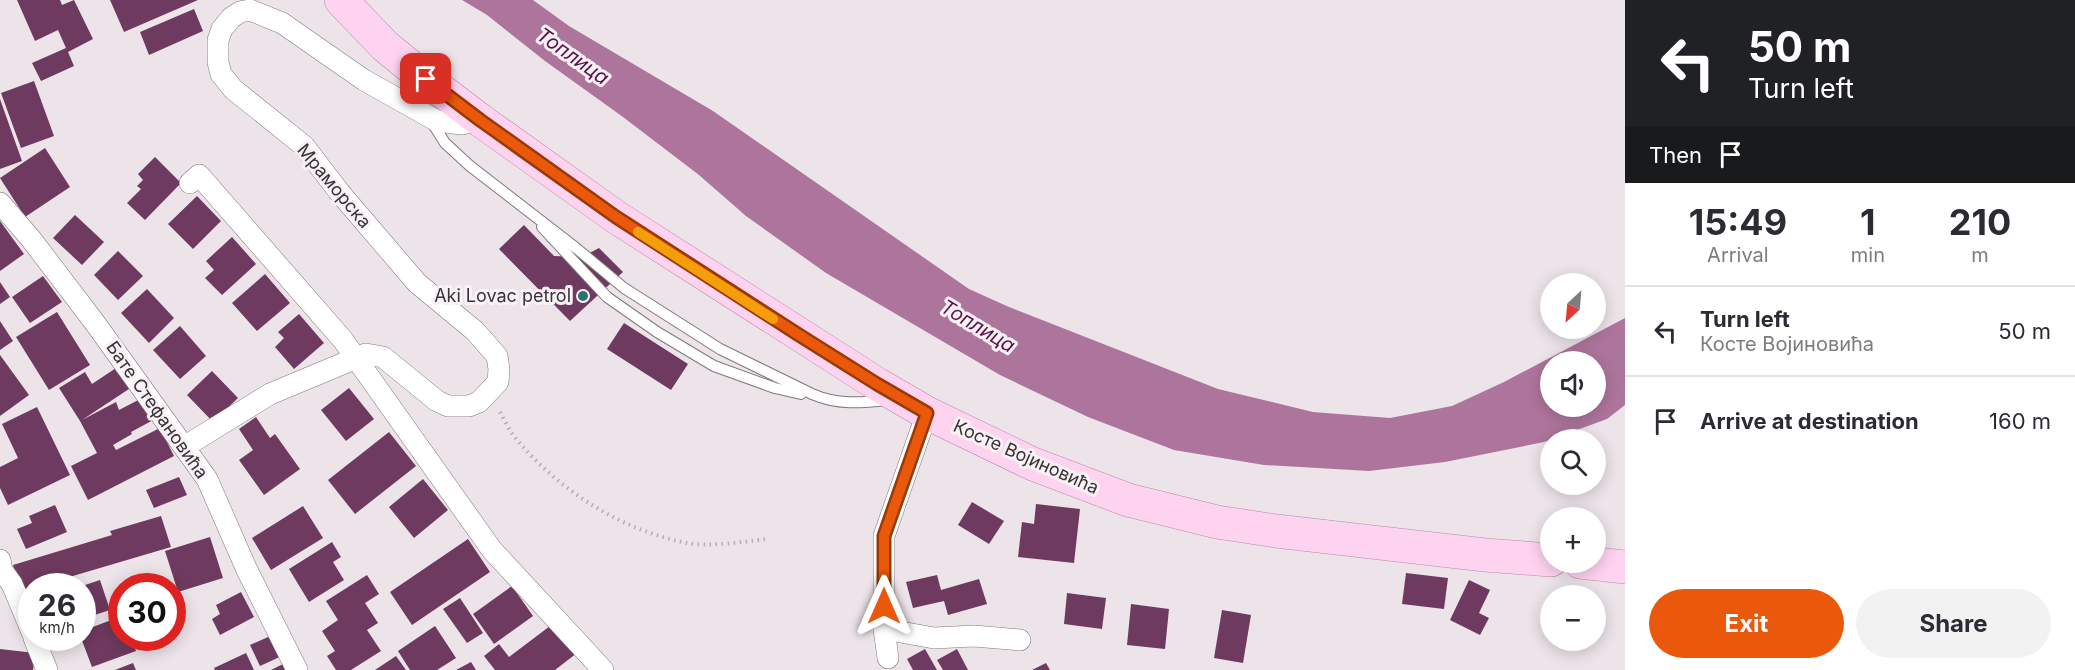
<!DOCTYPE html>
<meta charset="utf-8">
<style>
:root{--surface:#fff;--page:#f2f2f3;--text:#2b2b33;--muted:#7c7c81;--line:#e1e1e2;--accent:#ea580c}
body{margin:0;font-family:Inter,sans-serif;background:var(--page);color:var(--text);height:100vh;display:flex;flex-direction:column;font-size:22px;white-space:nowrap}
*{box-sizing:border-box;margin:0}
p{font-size:20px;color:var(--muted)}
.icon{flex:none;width:33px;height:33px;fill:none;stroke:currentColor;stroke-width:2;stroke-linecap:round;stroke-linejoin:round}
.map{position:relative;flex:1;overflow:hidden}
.drawer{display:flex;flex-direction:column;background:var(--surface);width:450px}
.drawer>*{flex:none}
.top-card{background:#202124;color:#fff;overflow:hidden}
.needle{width:39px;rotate:206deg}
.controls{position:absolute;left:1540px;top:273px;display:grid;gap:12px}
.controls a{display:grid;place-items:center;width:66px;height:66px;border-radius:50%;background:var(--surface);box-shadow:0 3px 15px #0003;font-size:30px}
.speed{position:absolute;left:18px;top:573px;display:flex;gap:12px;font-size:30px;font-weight:700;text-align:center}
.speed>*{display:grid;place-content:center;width:78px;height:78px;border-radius:50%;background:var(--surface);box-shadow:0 3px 15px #0003;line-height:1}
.speed small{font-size:15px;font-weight:400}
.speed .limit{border:9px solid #d22;background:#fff;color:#111}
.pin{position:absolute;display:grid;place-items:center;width:51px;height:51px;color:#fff;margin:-26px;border-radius:12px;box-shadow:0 3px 9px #0006}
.me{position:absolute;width:66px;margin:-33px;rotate:0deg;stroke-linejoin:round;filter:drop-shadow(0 0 4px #0008)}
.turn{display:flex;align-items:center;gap:21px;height:126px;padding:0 24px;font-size:27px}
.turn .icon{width:78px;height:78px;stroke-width:2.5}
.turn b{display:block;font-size:42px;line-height:51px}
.then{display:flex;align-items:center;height:57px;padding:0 24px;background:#0003;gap:12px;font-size:22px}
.eta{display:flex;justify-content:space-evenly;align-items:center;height:102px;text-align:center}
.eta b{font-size:36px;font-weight:700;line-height:42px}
.button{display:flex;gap:12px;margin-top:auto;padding:12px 24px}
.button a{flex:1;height:69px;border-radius:36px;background:var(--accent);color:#fff;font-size:24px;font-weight:700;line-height:69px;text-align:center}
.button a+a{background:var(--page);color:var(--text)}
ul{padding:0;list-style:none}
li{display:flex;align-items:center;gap:18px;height:90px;padding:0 24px;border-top:2px solid var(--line)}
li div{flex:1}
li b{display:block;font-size:22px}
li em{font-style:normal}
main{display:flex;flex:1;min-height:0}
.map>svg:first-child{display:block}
.water{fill:#ae759c;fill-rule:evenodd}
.building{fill:#6f3a5f}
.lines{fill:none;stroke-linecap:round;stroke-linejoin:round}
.service-casing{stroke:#80787d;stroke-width:12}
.minor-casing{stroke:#80787d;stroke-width:22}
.primary-casing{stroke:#b888a8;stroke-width:34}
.path{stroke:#b3acb0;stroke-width:4;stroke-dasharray:1.5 4.5;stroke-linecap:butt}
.service{stroke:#fff;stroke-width:10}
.minor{stroke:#fff;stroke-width:21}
.primary{stroke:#fed3f0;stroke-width:33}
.route-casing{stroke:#983908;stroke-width:15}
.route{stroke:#ea580c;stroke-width:10}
.slow{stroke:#f59e0b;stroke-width:10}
.poi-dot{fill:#2a736e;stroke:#faf1f7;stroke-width:2}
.labels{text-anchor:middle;stroke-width:6;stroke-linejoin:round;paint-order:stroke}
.street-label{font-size:18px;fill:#373436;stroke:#faf1f7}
.poi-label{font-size:18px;fill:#373436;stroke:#faf1f7;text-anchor:end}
.water-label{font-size:20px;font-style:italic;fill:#591248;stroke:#faf1f7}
</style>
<main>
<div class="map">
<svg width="1625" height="670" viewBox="0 0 1625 670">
<rect width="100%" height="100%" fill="#ede4e9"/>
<!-- water -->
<path class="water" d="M 462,0 L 533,0 L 569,26 L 713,111 L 969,289 L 1009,307 L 1218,389 L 1313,412 L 1390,418 L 1452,406 L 1504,382 L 1625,318 L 1625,405 L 1607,419 L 1544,442 L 1445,462 L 1369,471 L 1264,465 L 1174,450 L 1088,417 L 1000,375 L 826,273 L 746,216 L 699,175 L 623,117 L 545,61 L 487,15 ZM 1551,362 L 1596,362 L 1596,406 L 1551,406 Z"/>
<!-- building -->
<g class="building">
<path d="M 17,0 L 60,0 L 62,5 L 74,0 L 93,39 L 68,52 L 74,66 L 41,81 L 32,63 L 66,48 L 58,30 L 35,41 Z"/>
<path d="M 110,0 L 198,0 L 124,32 Z"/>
<path d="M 194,9 L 203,31 L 149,55 L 140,32 Z"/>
<path d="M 34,81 L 54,136 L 21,148 L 1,93 Z"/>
<path d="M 0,99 L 22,161 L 0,169 Z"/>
<path d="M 45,148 L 70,187 L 25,217 L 0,178 Z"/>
<path d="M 155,157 L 181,183 L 145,220 L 127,203 L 141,189 L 137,186 L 143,180 L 138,174 Z"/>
<path d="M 197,196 L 221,221 L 193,249 L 168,224 Z"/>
<path d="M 75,215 L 104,242 L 82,265 L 53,238 Z"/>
<path d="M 0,221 L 24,254 L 0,271 Z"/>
<path d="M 524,225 L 554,256 L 582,257 L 599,248 L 623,272 L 570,321 L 499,249 Z"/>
<path d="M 232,237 L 256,264 L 222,295 L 205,278 L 214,270 L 206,261 Z"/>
<path d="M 118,251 L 143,276 L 118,300 L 94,275 Z"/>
<path d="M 265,274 L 290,303 L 257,331 L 232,303 Z"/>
<path d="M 43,276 L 62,302 L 30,323 L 12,297 Z"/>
<path d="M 0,282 L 10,297 L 0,304 Z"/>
<path d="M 147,289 L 174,318 L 149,343 L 121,313 Z"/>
<path d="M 57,312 L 90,365 L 49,390 L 16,337 Z"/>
<path d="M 299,314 L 324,343 L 294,369 L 275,347 L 284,338 L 278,332 Z"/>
<path d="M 0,321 L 13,341 L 0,350 Z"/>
<path d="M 624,323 L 688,364 L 671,390 L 607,349 Z"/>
<path d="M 180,326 L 206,356 L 180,379 L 153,350 Z"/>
<path d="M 0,355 L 29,395 L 0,416 Z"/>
<path d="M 122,364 L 135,385 L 82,420 L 116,402 L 119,410 L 146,396 L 157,418 L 131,432 L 132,434 L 113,445 L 116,450 L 160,428 L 174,456 L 88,500 L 71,466 L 97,453 L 80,421 L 59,388 L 85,372 L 92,384 Z"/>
<path d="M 212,371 L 238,398 L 213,422 L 187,395 Z"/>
<path d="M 349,388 L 374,419 L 346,441 L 321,410 Z"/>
<path d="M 37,407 L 70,475 L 8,505 L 0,488 L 0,467 L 18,458 L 2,424 Z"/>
<path d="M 256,417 L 270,438 L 275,434 L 300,469 L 264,495 L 239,460 L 253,450 L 239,429 Z"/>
<path d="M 389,432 L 416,466 L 355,514 L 328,480 Z"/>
<path d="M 179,477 L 187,495 L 154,508 L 146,490 Z"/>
<path d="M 423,479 L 448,510 L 414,538 L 389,507 Z"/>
<path d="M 972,502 L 1004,521 L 989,544 L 958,525 Z"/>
<path d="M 1036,504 L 1080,509 L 1074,563 L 1018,557 L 1022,522 L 1034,524 Z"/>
<path d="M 55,505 L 67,532 L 26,549 L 17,529 L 32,523 L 29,516 Z"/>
<path d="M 303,506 L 323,538 L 271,570 L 252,538 Z"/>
<path d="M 161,516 L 171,547 L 39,586 L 32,586 L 32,589 L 21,592 L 13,565 L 112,535 L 110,531 Z"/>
<path d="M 210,537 L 223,578 L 178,592 L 165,551 Z"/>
<path d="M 468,539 L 490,572 L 412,625 L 390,592 Z"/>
<path d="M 332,542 L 341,557 L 333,562 L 344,580 L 309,602 L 289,569 Z"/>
<path d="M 1406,573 L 1448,578 L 1444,609 L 1402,604 Z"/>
<path d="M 367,575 L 379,594 L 365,603 L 378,623 L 367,630 L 381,651 L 351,670 L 336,670 L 327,656 L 335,651 L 322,631 L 338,620 L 326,601 Z"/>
<path d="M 937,575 L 941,590 L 979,579 L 987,604 L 948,615 L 944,601 L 913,608 L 906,582 Z"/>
<path d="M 100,580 L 110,610 L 82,619 L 82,586 Z"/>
<path d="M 1469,580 L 1490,590 L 1479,613 L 1489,618 L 1480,635 L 1450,620 Z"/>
<path d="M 512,586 L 533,616 L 494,644 L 473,614 Z"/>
<path d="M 241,592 L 254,617 L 220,635 L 212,619 L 220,614 L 216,605 Z"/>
<path d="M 1067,593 L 1106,598 L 1102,629 L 1064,624 Z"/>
<path d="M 460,598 L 483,633 L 467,643 L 443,609 Z"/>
<path d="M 1131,604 L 1169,609 L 1165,649 L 1127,645 Z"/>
<path d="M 1222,610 L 1251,615 L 1243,663 L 1214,658 Z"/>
<path d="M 122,616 L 122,638 L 131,638 L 136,651 L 92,667 L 81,638 L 82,638 L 82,631 Z"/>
<path d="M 554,623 L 577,653 L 555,670 L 495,670 L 484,656 L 499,644 L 509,657 Z"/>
<path d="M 435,626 L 456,658 L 437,670 L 410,670 L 398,651 Z"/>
<path d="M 275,634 L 284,655 L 260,666 L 250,645 Z"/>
<path d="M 0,649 L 35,653 L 33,670 L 0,670 Z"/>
<path d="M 925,649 L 937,670 L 913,670 L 907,659 Z"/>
<path d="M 957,649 L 968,670 L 943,670 L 937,660 Z"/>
<path d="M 246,653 L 254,670 L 215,670 L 214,668 Z"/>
<path d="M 396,656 L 406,670 L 375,670 Z"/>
<path d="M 471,662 L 476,670 L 456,670 Z"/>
<path d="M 133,663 L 136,670 L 115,670 Z"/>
<path d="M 285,663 L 289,670 L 271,670 Z"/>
<path d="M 1046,663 L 1050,670 L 1032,670 Z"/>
</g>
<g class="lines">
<!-- service casing -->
<g class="service-casing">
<g id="service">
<path d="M 417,83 L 428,116 L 445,143 L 470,166 L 576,248 L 624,288 L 720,349 L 812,394 C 837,405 861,403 887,400"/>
<path d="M 542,227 L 607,297 L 657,332 L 714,366 L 775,388 L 801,394"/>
</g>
</g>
<!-- minor casing -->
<g class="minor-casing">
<g id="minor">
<path d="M 190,183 L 199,175 L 343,340 L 492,550 L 603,670"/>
<path d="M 0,203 L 31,239 L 95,323 L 207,479 L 247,570 L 297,670"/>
<path d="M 184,447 L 270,394 L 366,354 L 383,357 L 437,401 L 448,406 L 469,406 L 479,402 L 498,382 L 499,369 L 497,356 L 475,331 L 417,283 L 340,193 L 304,146 L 233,89 L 221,74 L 218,62 L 218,40 L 222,29 L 231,18 L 240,12 L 250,10 L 282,23 L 364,80 L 437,121 L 462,124 L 480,120"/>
<path d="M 0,560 L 2,570 L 12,584 L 32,632"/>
<path d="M 884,629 L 934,638 L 974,636 L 1020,640"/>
<path d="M 34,638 L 47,670"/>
<path d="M 888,658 L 884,629 L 884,536 L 927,413"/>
</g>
</g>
<!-- primary casing -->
<g class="primary-casing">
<g id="primary">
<path d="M 341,0 L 385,46 L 412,68 L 480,120 L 616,217 L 877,384 L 927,413 L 1033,464 L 1128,500 L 1217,522 L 1276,531 L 1485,555 L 1551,560"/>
<path d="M 1580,562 L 1625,567"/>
</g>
</g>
<!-- path -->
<path class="path" d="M 500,412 C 505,421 510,432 517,440 C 560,491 621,530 687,543 C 709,547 744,542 766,539"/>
<!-- service -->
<use href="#service" class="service"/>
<!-- minor -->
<use href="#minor" class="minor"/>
<!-- primary -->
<use href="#primary" class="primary"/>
</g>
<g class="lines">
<!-- route casing -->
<g class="route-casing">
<path id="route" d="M 426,79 L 480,120 L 616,217 L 799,335 L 877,384 L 927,413 L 884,536 L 884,606"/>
</g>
<!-- route -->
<use href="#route" class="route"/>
<!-- slow -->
<path class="slow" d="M 638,232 L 773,319"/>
</g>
<!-- markers -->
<circle class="poi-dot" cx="583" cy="296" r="6"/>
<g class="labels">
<!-- street labels -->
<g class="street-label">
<text transform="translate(334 186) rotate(50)" y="6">Мраморска</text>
<text transform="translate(157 410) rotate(55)" y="6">Бате Стефановића</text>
<text transform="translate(1026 457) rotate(24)" y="6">Косте Војиновића</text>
</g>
<!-- poi labels -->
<g class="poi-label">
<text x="571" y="302">Aki Lovac petrol</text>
</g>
<!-- water labels -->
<g class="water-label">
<text transform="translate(573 56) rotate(35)" y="7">Топлица</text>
<text transform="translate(978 326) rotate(31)" y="7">Топлица</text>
</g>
</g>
</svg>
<div class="controls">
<a><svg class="needle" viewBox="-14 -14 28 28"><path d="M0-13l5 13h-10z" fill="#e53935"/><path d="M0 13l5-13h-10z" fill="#7c7c81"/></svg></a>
<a><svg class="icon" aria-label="sound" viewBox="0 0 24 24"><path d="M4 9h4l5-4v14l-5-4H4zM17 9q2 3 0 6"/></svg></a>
<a><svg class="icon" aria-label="search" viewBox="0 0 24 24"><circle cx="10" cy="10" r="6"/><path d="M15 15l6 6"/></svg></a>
<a>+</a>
<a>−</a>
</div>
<div class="speed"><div>26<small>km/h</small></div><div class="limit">30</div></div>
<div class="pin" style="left:426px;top:79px;background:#d93025"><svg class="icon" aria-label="arrive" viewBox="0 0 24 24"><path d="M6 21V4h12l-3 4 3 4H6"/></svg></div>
<svg class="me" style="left:884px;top:606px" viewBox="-20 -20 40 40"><path d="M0-17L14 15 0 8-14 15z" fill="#ea580c" stroke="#fff" stroke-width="4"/></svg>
</div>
<section class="drawer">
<div class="top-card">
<div class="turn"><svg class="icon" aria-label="left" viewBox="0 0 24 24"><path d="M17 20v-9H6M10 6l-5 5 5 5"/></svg><div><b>50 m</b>Turn left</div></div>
<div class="then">Then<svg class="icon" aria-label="arrive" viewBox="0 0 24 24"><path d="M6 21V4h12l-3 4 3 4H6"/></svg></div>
</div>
<div class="eta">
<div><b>15:49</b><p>Arrival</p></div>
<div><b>1</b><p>min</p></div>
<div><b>210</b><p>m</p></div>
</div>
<ul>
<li><svg class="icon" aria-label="left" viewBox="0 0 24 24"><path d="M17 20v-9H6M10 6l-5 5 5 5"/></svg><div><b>Turn left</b><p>Косте Војиновића</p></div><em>50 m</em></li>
<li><svg class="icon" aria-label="arrive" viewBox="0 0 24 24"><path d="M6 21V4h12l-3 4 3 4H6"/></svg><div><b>Arrive at destination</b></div><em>160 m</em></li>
</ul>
<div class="button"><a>Exit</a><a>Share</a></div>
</section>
</main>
